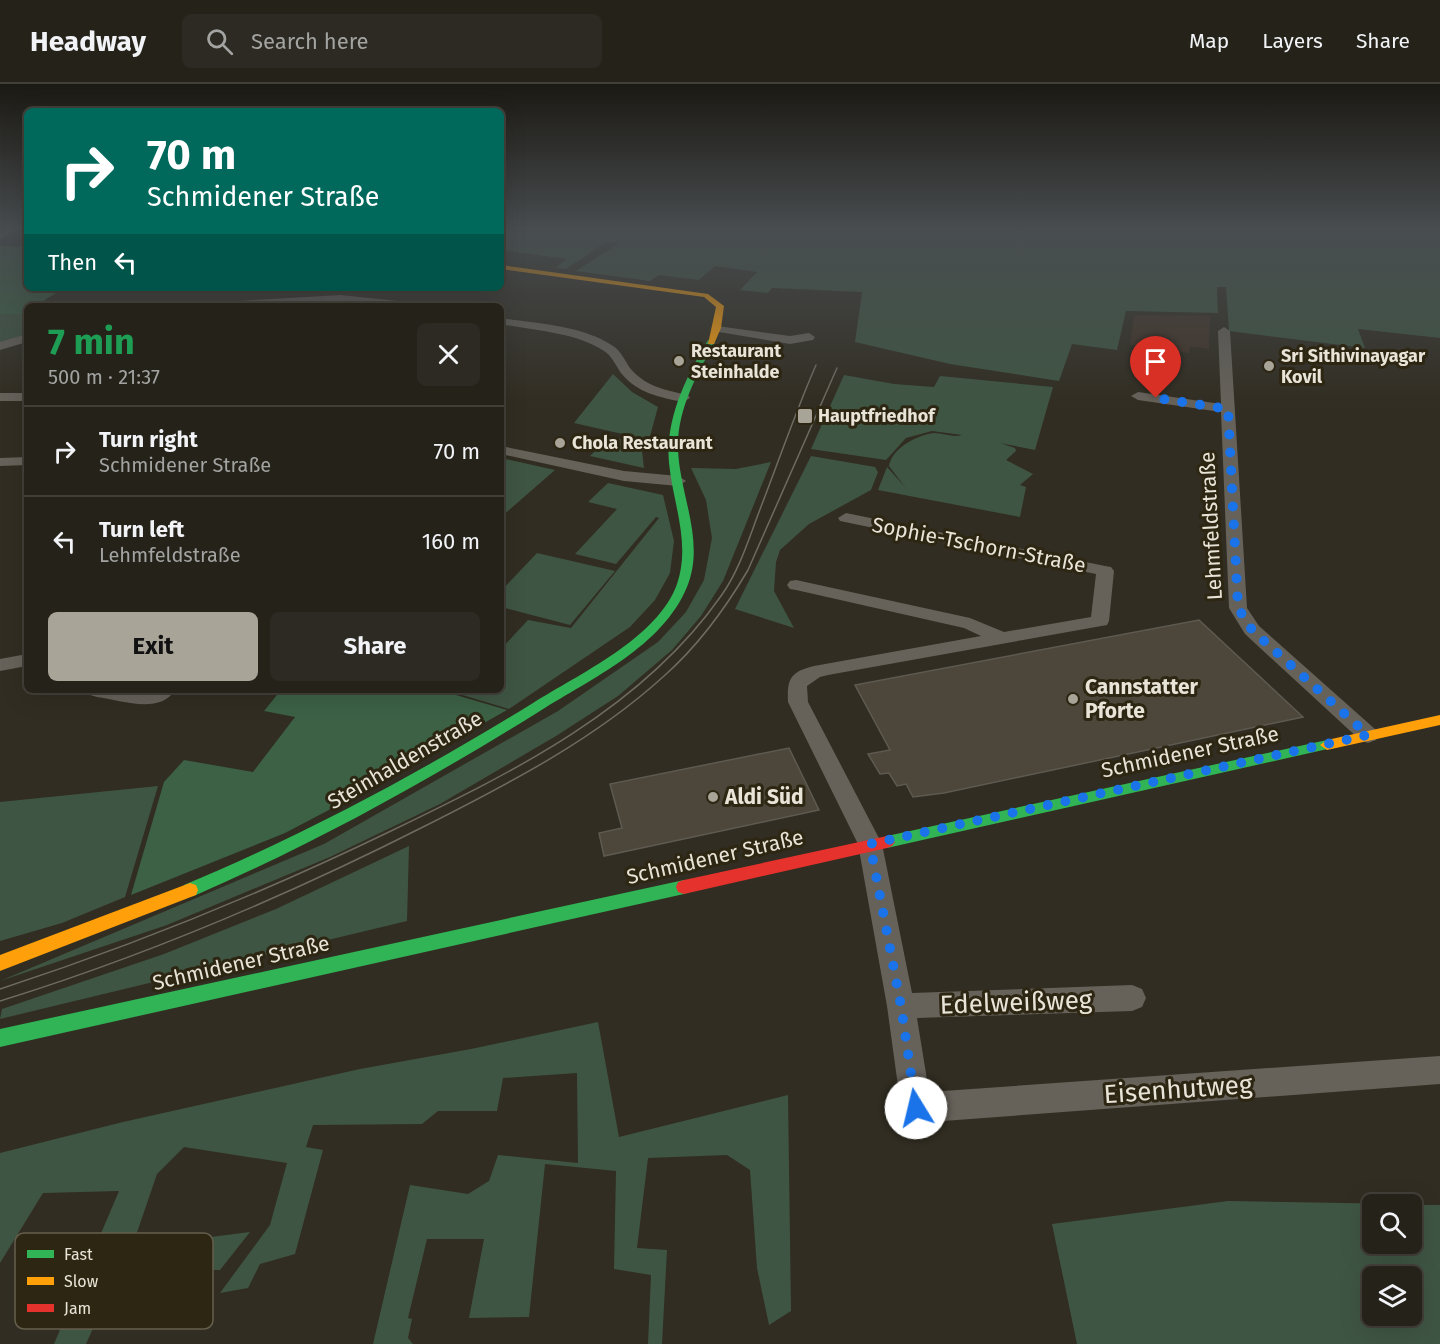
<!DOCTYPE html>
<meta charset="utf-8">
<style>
:root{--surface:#25221a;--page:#2d2a23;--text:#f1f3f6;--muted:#a3a4a2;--line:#423f39;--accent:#a9a498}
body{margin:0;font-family:"Fira Sans",sans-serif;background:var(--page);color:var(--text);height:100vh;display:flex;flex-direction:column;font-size:22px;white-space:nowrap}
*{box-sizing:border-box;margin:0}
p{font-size:20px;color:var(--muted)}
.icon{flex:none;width:33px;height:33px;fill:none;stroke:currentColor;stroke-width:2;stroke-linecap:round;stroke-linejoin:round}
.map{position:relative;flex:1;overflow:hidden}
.details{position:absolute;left:24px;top:219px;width:480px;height:390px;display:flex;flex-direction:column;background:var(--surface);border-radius:9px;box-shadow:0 6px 24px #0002,0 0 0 2px var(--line)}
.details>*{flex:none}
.banner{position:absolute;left:24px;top:24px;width:480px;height:183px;border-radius:9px;box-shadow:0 6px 24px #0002,0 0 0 2px var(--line);background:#00695c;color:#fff;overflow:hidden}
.buttons{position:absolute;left:1362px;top:1110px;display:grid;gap:12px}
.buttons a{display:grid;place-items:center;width:60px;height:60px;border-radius:9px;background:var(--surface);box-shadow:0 6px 24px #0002,0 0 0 2px var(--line);font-size:30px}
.pin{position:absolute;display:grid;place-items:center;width:51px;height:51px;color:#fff;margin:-62px -26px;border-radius:50% 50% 50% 0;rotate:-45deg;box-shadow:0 0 6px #0007}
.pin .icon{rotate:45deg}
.me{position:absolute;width:66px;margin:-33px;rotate:351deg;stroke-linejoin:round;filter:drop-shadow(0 0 4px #0008)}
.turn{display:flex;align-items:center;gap:21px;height:126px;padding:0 24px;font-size:27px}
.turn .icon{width:78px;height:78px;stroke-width:2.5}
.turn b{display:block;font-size:42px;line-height:51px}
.then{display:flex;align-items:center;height:57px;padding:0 24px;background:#0003;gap:12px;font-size:22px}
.round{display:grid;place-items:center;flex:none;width:63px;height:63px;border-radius:9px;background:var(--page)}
.overview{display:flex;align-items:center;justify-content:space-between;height:102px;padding:0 24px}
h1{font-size:36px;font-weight:700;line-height:45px;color:#1e9e55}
.action{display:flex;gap:12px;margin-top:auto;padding:12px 24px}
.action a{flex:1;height:69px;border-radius:9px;background:var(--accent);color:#111;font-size:24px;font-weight:700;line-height:69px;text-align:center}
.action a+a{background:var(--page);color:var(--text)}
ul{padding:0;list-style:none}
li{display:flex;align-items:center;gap:18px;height:90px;padding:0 24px;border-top:2px solid var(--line)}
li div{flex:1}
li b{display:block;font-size:22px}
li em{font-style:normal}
header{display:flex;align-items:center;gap:36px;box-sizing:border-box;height:84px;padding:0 30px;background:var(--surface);border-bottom:2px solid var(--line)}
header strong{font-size:28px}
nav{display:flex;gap:33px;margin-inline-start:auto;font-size:21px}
.search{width:420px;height:54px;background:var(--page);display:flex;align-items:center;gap:15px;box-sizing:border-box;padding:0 21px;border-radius:9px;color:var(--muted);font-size:22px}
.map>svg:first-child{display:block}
.industrial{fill:#413328}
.green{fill:#3f5543;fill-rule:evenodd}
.forest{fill:#3c6145}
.building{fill:#4c473a;stroke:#5e5a51;stroke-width:1.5}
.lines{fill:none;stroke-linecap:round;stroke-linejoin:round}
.street{fill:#66625a;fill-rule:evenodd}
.fast{fill:#30b455;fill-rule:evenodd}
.slow{fill:#ff9f0a;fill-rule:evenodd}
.jam{fill:#e5322d;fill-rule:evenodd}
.tram{stroke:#6e6b63;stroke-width:1.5}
.route{stroke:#1a73e8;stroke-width:10;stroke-dasharray:0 18}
.poi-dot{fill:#a9a498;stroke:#2d2612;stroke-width:2}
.labels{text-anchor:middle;stroke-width:6;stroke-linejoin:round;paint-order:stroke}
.far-poi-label{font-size:18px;font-weight:bold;fill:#e9e4d8;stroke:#2d2612;text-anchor:start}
.street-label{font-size:21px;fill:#e9e4d8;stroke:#2d2612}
.poi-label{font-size:21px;font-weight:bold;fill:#e9e4d8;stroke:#2d2612;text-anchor:start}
.near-street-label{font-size:26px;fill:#e9e4d8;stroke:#2d2612}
.key{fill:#2d2612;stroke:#655f4d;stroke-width:1.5}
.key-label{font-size:16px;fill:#e9e4d8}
</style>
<header>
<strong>Headway</strong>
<div class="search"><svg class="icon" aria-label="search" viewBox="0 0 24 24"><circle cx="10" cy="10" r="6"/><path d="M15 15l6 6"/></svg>Search here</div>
<nav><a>Map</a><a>Layers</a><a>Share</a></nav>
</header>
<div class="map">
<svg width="1440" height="1260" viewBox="0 0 1440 1260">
<rect width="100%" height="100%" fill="#312d22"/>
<!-- industrial -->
<path class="industrial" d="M 1134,231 L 1210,232 L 1209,265 L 1190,263 L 1189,269 L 1130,261 Z"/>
<!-- green -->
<g class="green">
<path d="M 501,144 L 1440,144 L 1440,254 L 1358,245 L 1365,264 L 1229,247 L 1226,203 L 1217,203 L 1218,229 L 1126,227 L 1117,266 L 1072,260 L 1059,297 L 950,280 L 855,258 L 862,208 L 772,204 L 768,209 L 740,206 L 757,188 L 715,182 L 699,196 L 659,191 L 650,197 L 576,187 L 619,159 L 606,158 L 569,183 L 565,185 L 555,184 L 567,175 L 501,166 Z"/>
<path d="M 27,228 L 27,250 L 0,259 L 0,230 Z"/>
<path d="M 613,290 L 632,308 L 658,323 L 649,356 L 574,339 Z"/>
<path d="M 844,291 L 894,300 L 934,303 L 940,292 L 1053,303 L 1035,366 L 1000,359 L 1015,364 L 1016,367 L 1006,376 L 1033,390 L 1020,401 L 1026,403 L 1020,433 L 878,406 L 887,383 L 905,403 L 889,382 C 892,364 917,351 934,349 C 944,349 953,354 962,351 L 932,347 L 906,354 L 886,376 L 811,365 Z"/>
<path d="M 610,353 L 641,359 L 644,384 L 590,372 Z"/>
<path d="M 811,372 L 875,383 L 878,388 L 871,406 L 809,440 L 780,466 L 776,478 L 774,507 L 794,544 L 735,525 Z"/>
<path d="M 501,374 L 555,386 L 501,433 Z"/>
<path d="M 771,378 L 723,497 L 701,532 L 672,566 L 618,612 L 556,652 L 440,720 L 330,773 L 167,841 L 0,897 L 324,760 L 558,627 L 658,558 L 686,528 L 704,496 L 712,454 L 706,416 L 691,384 L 736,385 Z"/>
<path d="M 608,399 L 663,411 L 674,457 L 670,489 L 655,516 L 630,543 L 509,625 L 459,610 L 463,606 L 501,606 L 501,565 L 528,536 L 571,544 L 659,434 L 656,433 L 616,480 L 575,470 L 617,425 L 588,418 Z"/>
<path d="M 537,469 L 615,487 L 570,541 L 501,523 L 501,507 Z"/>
<path d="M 158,702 L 125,813 L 62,839 L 0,857 L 0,718 Z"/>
<path d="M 409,762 L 407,837 L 0,935 L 2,925 L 164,870 L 276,825 Z"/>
<path d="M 598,938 L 619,1053 L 788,1011 L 791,1227 L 769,1241 L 757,1184 L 750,1086 L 727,1071 L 648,1074 L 637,1164 L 667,1166 L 662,1260 L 648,1260 L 651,1191 L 614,1185 L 616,1087 L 545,1080 L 529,1233 L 469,1234 L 484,1155 L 427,1155 L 408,1234 L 412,1235 L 408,1254 L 413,1260 L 373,1260 L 410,1101 L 468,1110 L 489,1097 L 498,1071 L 578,1079 L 577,989 L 503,994 L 497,1027 L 438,1027 L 422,1040 L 313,1041 L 306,1063 L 323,1066 L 295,1170 L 260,1180 L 248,1204 L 220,1209 L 270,1141 L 287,1079 L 184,1063 L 157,1090 L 132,1163 L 250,1148 L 220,1186 L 120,1184 L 86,1260 L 54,1260 L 119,1107 L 43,1109 L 0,1179 L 0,1069 L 123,1038 L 360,985 L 471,965 Z"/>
<path d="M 1228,1117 L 1403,1120 L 1372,1120 L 1372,1160 L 1412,1160 L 1412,1121 L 1440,1121 L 1440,1260 L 1077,1260 L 1052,1140 ZM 1372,1192 L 1412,1192 L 1412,1232 L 1372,1232 Z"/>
</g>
<!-- forest -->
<g class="forest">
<path d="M 27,159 L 27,204 L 64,204 L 35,222 L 27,222 L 27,227 L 22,230 L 0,230 L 0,162 L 17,163 Z"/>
<path d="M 281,606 L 439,606 L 507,626 L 346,717 L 285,749 L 131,811 L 164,698 L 184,676 L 253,688 L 295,633 L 264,627 Z"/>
</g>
<!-- building -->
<g class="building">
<path d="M 1199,536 L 1303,633 L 944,709 L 913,713 L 906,700 L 897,702 L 889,689 L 880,690 L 868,670 L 890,666 L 855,601 Z"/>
<path d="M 789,664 L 819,726 L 604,772 L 599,749 L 622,744 L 610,700 Z"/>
</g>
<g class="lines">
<!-- street -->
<g class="street">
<path d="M 12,144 L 24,144 L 0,155 L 0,149 Z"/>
<path d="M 341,211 L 416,219 L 422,222 L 385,222 L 341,217 L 261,222 L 199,222 L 205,219 Z"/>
<path d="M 501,234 C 537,240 582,241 613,262 C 621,267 625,277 630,284 C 646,303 665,306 688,311 L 690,314 L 683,318 C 659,313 637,309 621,289 C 616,282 612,272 604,267 C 575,248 535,247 501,240 Z"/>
<path d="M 717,242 L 790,252 L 809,249 L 815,253 L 813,256 L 790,260 L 713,247 L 711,245 Z"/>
<path d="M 1224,243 L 1230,247 L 1247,524 L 1259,542 L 1376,646 L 1379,651 L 1376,656 L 1368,659 L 1360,656 L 1245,550 L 1229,524 L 1221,328 L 1138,316 L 1131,312 L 1138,308 L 1221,320 L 1218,247 Z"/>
<path d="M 27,250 L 27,258 L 0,266 L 0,258 Z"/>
<rect x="0" y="309" width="27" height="8"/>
<path d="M 501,362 L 624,387 L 678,392 L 686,397 L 678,402 L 624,397 L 501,370 Z"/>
<path d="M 27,373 L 27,381 L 0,382 L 0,374 Z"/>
<path d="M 846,429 L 1105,482 L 1111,483 L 1114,487 L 1109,537 L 1107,541 L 828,591 L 820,593 L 807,602 L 808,618 L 882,760 L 912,909 L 1132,901 L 1142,905 L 1146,914 L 1142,923 L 1132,927 L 917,934 L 929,1008 L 1440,972 L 1440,1000 L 916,1039 L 905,1035 L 901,1024 L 887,922 L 858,760 L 788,618 C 787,595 790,588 814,582 L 981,552 L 964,544 L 796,506 L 790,505 L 787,501 L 790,497 L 796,496 L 970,534 L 1004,548 L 1091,533 L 1096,490 L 840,437 L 838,434 Z"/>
<path d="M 27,570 L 27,582 L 0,587 L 0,575 Z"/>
<path d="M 87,606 L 175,606 C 160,631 120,616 97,613 L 90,611 Z"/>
</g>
<!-- fast -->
<g class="fast">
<path d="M 708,256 L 715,258 C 697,290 677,326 678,364 C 679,410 706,457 687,503 C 662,563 592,594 540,627 C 429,696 316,759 196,811 L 190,813 L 184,811 L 182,806 L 184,801 C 306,750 421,688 533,619 C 579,590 658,554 677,500 C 691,459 673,420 669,379 C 665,335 686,293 708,256 Z"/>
<path d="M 1327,656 L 1332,658 L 1334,661 L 1332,664 L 887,764 L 882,762 L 879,758 L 882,754 L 887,752 Z"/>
<path d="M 684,796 L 690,798 L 692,803 L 690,808 L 684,810 L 0,963 L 0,945 Z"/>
</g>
<!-- slow -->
<g class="slow">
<path d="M 501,181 L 708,210 L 724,222 L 721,244 L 714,260 L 708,260 L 716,223 L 704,213 L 501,185 Z"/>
<path d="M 1440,631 L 1440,641 L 1327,666 L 1320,661 L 1327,656 Z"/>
<path d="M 190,799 L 196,801 L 198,806 L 196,811 L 0,887 L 0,871 Z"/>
</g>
<!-- jam -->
<path class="jam" d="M 887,752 L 892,754 L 895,758 L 892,762 L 887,764 L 684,810 L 678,808 L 676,803 L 678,798 L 684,796 Z"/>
<!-- tram -->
<g class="tram">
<path d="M 0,905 C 135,861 265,808 393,746 C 513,688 642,625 721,512 C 739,487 748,457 759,428 C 778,379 795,329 816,281"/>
<path d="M 0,917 C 148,871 289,811 427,741 C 510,699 595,655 664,592 C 698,562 725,525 748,486 L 837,284"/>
</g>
</g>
<!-- sky -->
<linearGradient id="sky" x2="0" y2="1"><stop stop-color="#1b1913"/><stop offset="0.45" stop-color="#484c4f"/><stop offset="1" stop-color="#484c4f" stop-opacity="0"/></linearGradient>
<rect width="1440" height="320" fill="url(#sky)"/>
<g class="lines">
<!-- route -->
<path class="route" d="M 916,1024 L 901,922 L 870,760 L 1368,651 L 1252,546 L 1238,524 L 1228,325 L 1156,314"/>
</g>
<!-- markers -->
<g class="poi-dot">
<circle cx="679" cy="277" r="6"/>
<circle cx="1269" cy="282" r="6"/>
<rect x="797" y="324" width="16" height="16" rx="3"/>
<circle cx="560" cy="359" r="6"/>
<circle cx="1073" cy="615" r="6"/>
<circle cx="713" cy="713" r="6"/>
</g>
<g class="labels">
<!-- far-poi labels -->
<g class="far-poi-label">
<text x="691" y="273">Restaurant<tspan x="691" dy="21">Steinhalde</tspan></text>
<text x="1281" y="278">Sri Sithivinayagar<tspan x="1281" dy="21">Kovil</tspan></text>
<text x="818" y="338">Hauptfriedhof</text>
<text x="572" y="365">Chola Restaurant</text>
</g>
<!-- street labels -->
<g class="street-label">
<text transform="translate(1211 442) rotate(-93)" y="7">Lehmfeldstraße</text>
<text transform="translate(979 461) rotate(11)" y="7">Sophie-Tschorn-Straße</text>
<text transform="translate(1190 668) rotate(-12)" y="7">Schmidener Straße</text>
<text transform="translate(405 676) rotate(-30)" y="7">Steinhaldenstraße</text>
<text transform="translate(715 773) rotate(-13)" y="7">Schmidener Straße</text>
<text transform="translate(241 879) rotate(-13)" y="7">Schmidener Straße</text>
</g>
<!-- poi labels -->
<g class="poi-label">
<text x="1085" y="610">Cannstatter<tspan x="1085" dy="24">Pforte</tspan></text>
<text x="725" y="720">Aldi Süd</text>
</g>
<!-- near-street labels -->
<g class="near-street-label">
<text transform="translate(1016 918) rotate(-2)" y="9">Edelweißweg</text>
<text transform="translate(1178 1005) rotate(-4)" y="9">Eisenhutweg</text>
</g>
</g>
<!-- legend -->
<rect x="15" y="1149" width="198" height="96" rx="9" class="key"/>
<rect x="27" y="1166" width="27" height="8" fill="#30b455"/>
<rect x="27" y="1193" width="27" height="8" fill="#ff9f0a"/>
<rect x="27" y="1220" width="27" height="8" fill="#e5322d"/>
<g class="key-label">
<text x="64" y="1176">Fast</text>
<text x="64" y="1203">Slow</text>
<text x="64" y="1230">Jam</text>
</g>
</svg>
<div class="buttons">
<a><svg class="icon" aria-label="search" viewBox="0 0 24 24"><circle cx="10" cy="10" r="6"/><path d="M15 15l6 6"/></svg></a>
<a><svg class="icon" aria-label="layers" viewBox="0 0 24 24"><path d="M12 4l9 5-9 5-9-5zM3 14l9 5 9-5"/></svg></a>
</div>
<div class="pin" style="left:1156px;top:314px;background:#d93025"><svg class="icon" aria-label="arrive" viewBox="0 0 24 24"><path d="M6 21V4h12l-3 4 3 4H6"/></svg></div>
<svg class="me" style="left:916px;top:1024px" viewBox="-20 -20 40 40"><circle r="19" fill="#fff"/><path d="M0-13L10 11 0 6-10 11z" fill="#1a73e8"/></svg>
<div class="banner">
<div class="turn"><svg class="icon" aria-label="right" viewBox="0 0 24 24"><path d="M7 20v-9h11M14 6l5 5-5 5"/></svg><div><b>70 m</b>Schmidener Straße</div></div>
<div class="then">Then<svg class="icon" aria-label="left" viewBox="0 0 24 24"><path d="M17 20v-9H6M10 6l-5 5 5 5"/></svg></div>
</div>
<section class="details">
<div class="overview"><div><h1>7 min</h1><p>500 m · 21:37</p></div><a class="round"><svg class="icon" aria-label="close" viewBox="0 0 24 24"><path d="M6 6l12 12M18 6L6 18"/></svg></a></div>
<ul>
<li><svg class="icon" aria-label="right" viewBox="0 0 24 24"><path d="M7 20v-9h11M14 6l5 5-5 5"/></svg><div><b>Turn right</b><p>Schmidener Straße</p></div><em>70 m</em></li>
<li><svg class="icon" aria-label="left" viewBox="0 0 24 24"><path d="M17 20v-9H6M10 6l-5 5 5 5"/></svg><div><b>Turn left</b><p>Lehmfeldstraße</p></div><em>160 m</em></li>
</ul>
<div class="action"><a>Exit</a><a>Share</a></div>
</section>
</div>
